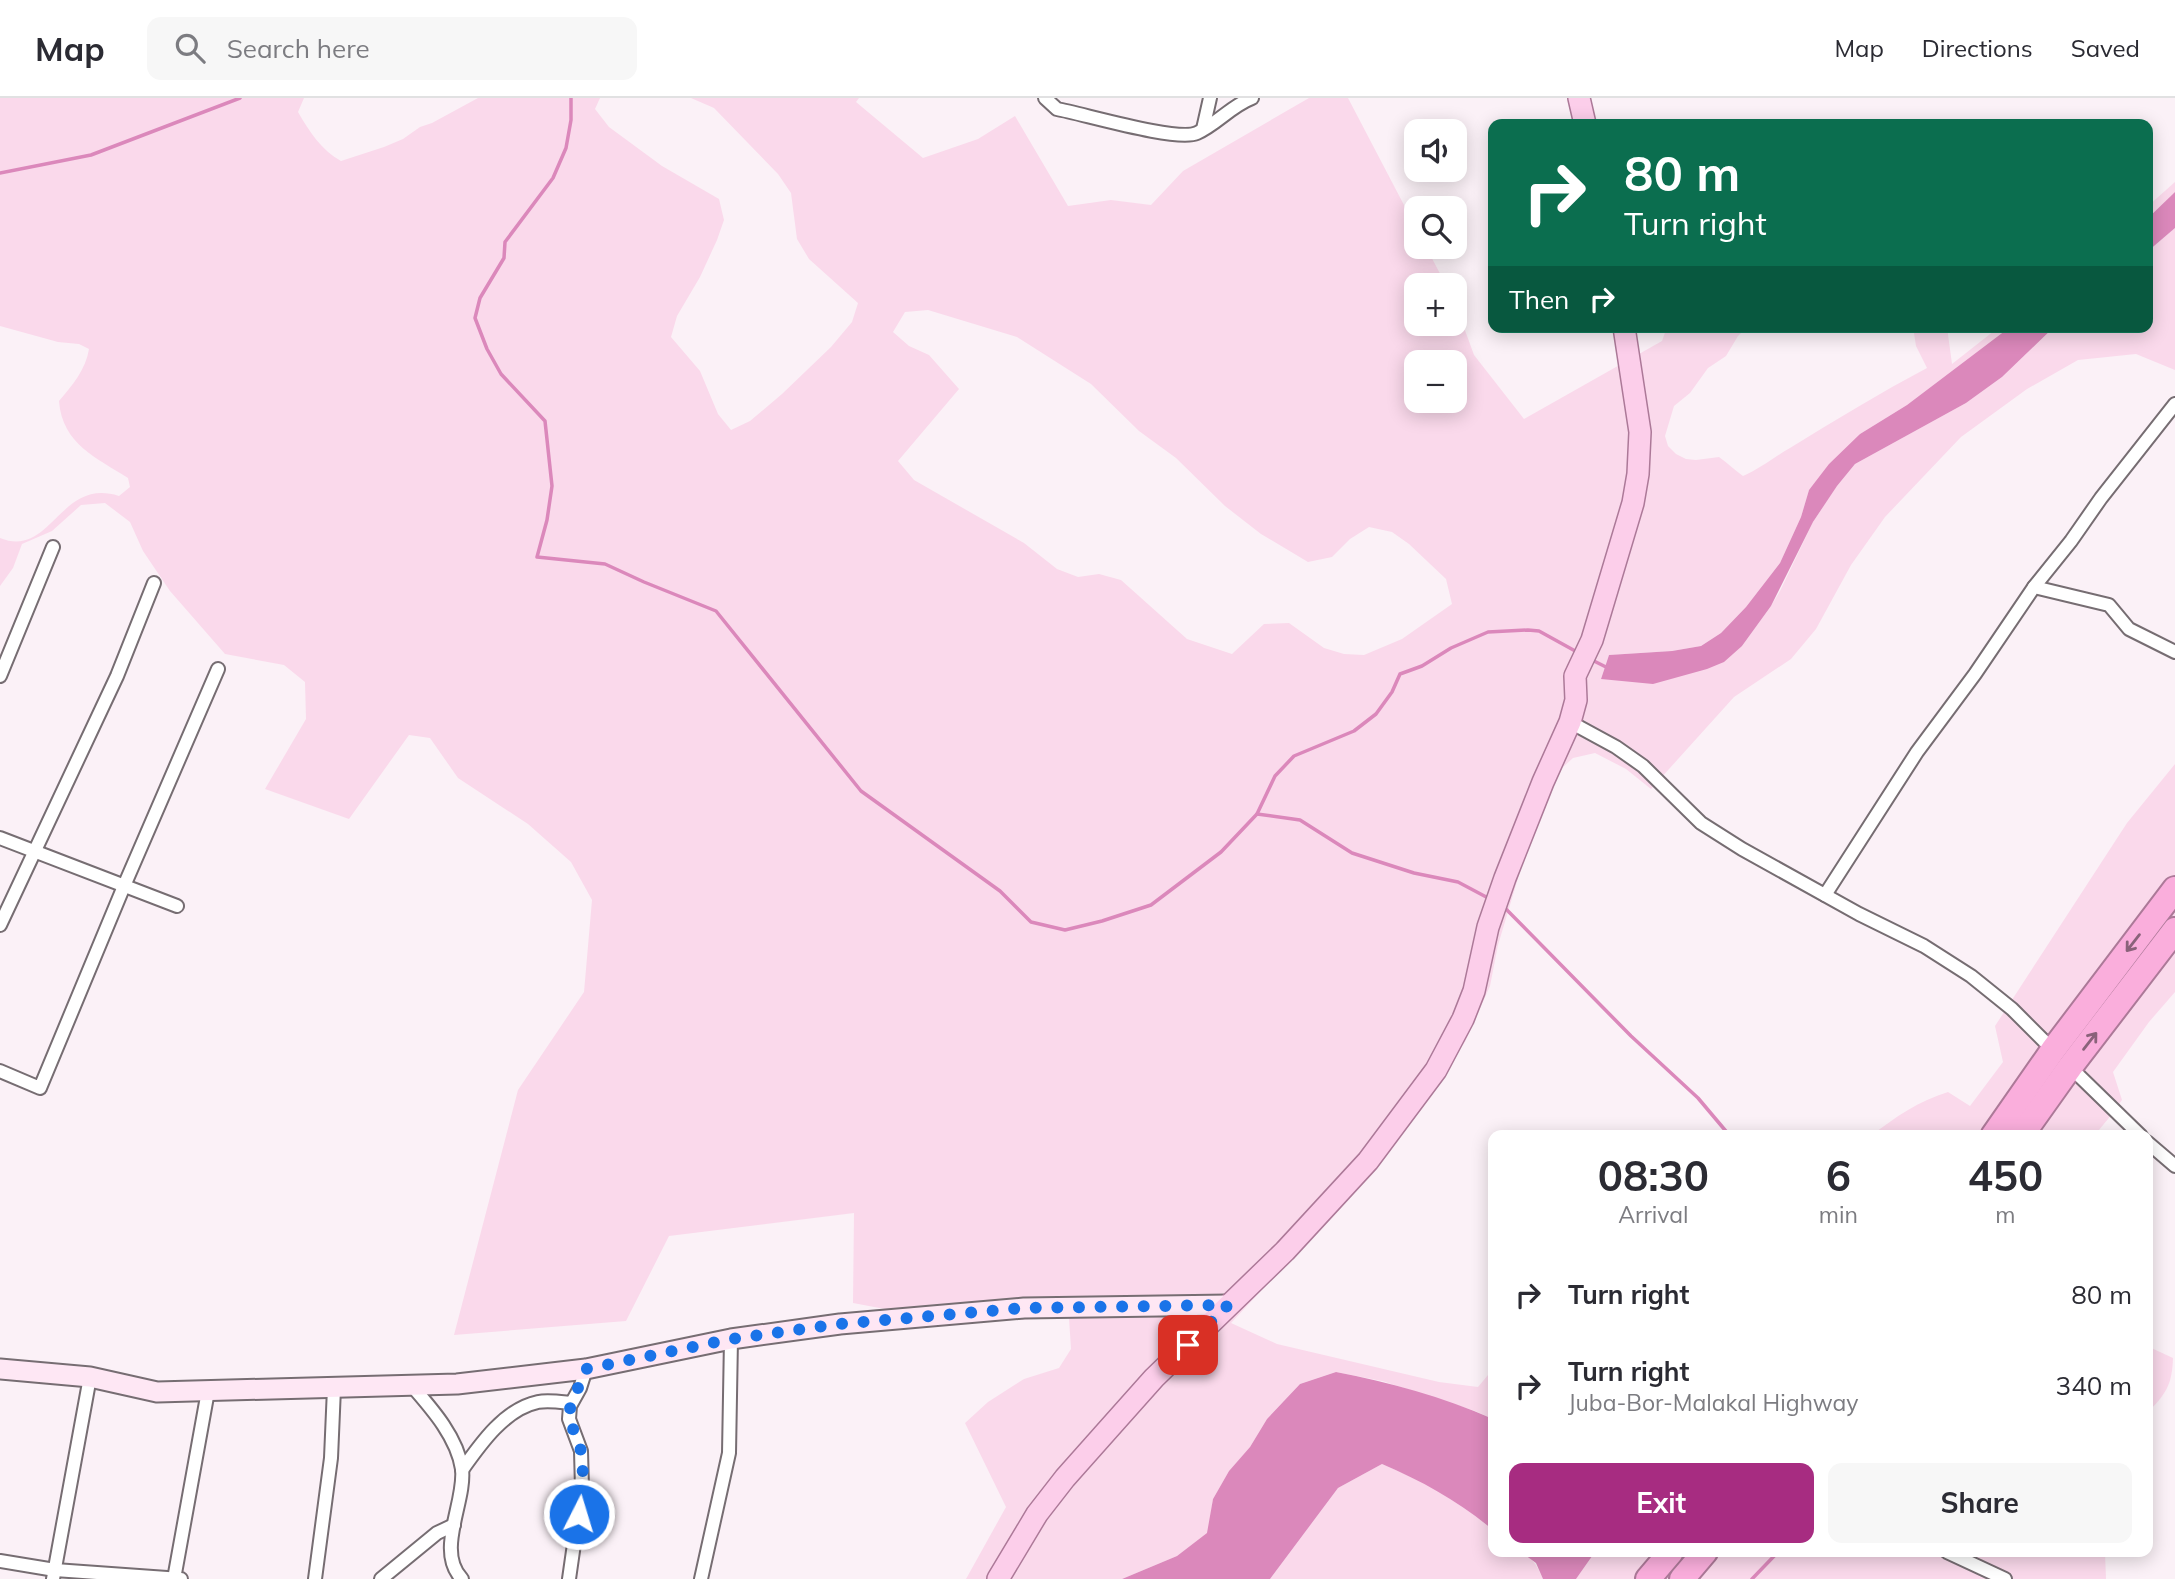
<!DOCTYPE html>
<meta charset="utf-8">
<style>
:root{--surface:#fff;--page:#f7f7f7;--text:#2b2b33;--muted:#7c7c81;--line:#e1e1e2;--accent:#a72c81}
body{margin:0;font-family:Mulish,sans-serif;background:var(--page);color:var(--text);height:100vh;display:flex;flex-direction:column;font-size:26px;white-space:nowrap}
*{box-sizing:border-box;margin:0}
p{font-size:23px;color:var(--muted)}
.icon{flex:none;width:38px;height:38px;fill:none;stroke:currentColor;stroke-width:2;stroke-linecap:round;stroke-linejoin:round}
.map{position:relative;flex:1;overflow:hidden}
.panel{position:absolute;left:1488px;top:1032px;width:665px;height:427px;display:flex;flex-direction:column;background:var(--surface);border-radius:14px;box-shadow:0 4px 18px #0003}
.panel>*{flex:none}
.banner{position:absolute;left:1488px;top:21px;width:665px;height:214px;border-radius:14px;box-shadow:0 4px 18px #0003;background:#0b6e4f;color:#fff;overflow:hidden}
.buttons{position:absolute;left:1404px;top:21px;display:grid;gap:14px}
.buttons a{display:grid;place-items:center;width:63px;height:63px;border-radius:14px;background:var(--surface);box-shadow:0 4px 18px #0003;font-size:35px}
.pin{position:absolute;display:grid;place-items:center;width:60px;height:60px;color:#fff;margin:-30px;border-radius:14px;box-shadow:0 4px 10px #0006}
.me{position:absolute;width:77px;margin:-38px;rotate:5deg;stroke-linejoin:round;filter:drop-shadow(0 0 5px #0008)}
.turn{display:flex;align-items:center;gap:24px;height:147px;padding:0 21px;font-size:32px}
.turn .icon{width:91px;height:91px;stroke-width:2.5}
.turn b{display:block;font-size:49px;line-height:60px}
.then{display:flex;align-items:center;height:66px;padding:0 21px;background:#0003;gap:14px;font-size:26px}
.eta{display:flex;justify-content:space-evenly;align-items:center;height:119px;text-align:center}
.eta b{font-size:42px;font-weight:700;line-height:49px}
.primary-button{display:flex;gap:14px;margin-top:auto;padding:14px 21px}
.primary-button a{flex:1;height:80px;border-radius:14px;background:var(--accent);color:#fff;font-size:28px;font-weight:700;line-height:80px;text-align:center}
.primary-button a+a{background:var(--page);color:var(--text)}
ul{padding:0;list-style:none}
li{display:flex;align-items:center;gap:21px;height:91px;padding:0 21px}
li div{flex:1}
li b{display:block;font-size:26px}
li em{font-style:normal}
header{display:flex;align-items:center;gap:42px;box-sizing:border-box;height:98px;padding:0 35px;background:var(--surface);border-bottom:2px solid var(--line)}
header strong{font-size:33px}
nav{display:flex;gap:38px;margin-inline-start:auto;font-size:24px}
.search{width:490px;height:63px;background:var(--page);display:flex;align-items:center;gap:18px;box-sizing:border-box;padding:0 24px;border-radius:14px;color:var(--muted);font-size:26px}
.map>svg:first-child{display:block}
.green{fill:#fad9eb;fill-rule:evenodd}
.water{fill:#db88bb}
.lines{fill:none;stroke-linecap:round;stroke-linejoin:round}
.stream{stroke:#db88bb;stroke-width:3.5}
.street-casing{stroke:#766d72;stroke-width:16}
.secondary-casing{stroke:#766d72;stroke-width:23}
.primary-casing{stroke:#ac7998;stroke-width:24}
.highway-casing{stroke:#ac7998;stroke-width:28}
.street{stroke:#fff;stroke-width:12}
.secondary{stroke:#fee7f4;stroke-width:19}
.primary{stroke:#fcceea;stroke-width:21}
.highway{stroke:#faaedc;stroke-width:24}
.oneway{stroke:#8a627a}
.route{stroke:#1a73e8;stroke-width:12;stroke-dasharray:0 21.6}
</style>
<header>
<strong>Map</strong>
<div class="search"><svg class="icon" aria-label="search" viewBox="0 0 24 24"><circle cx="10" cy="10" r="6"/><path d="M15 15l6 6"/></svg>Search here</div>
<nav><a>Map</a><a>Directions</a><a>Saved</a></nav>
</header>
<div class="map">
<svg width="2175" height="1481" viewBox="0 0 2175 1481">
<rect width="100%" height="100%" fill="#fbf1f7"/>
<!-- green -->
<g class="green">
<path d="M 0,0 L 304,0 L 298,14 C 309,33 322,53 341,63 L 384,49 L 403,41 L 420,29 L 432,25 L 478,0 L 600,0 L 595,11 L 609,29 L 662,68 L 719,101 L 724,122 L 717,142 L 700,179 L 677,218 L 671,239 L 700,273 L 718,316 L 731,332 L 750,323 L 782,296 L 831,249 L 852,224 L 858,205 L 809,161 L 797,141 L 791,95 L 778,76 L 714,10 L 691,0 L 859,0 L 856,4 L 923,60 L 978,41 L 1015,18 L 1068,108 L 1111,102 L 1151,107 L 1183,73 L 1309,0 L 1348,0 L 1416,130 L 1416,149 L 1426,149 L 1446,187 L 1416,187 L 1416,226 L 1454,226 L 1454,202 L 1474,257 L 1524,321 L 1662,243 L 1667,229 L 1747,229 L 1738,238 L 1726,258 L 1708,270 L 1690,295 L 1674,308 L 1665,338 L 1668,348 L 1676,356 L 1686,361 L 1696,362 L 1719,359 C 1728,365 1734,372 1743,378 C 1760,371 1774,359 1790,350 C 1835,322 1880,295 1927,270 L 1916,248 L 1913,229 L 1947,229 L 1952,266 L 1999,229 L 2010,229 L 1907,307 L 1860,336 L 1809,392 L 1801,419 L 1780,465 L 1746,509 L 1721,535 L 1701,548 L 1672,553 L 1609,557 L 1601,581 L 1742,548 L 1771,508 L 1780,493 L 1813,424 L 1837,388 L 1855,366 L 1966,305 L 2002,279 L 2054,229 L 2147,229 L 2147,154 L 2175,130 L 2175,272 L 2136,256 L 2078,262 L 2027,291 L 1961,339 L 1885,419 L 1851,467 L 1816,531 L 1791,561 L 1734,599 L 1651,691 L 1626,671 L 1595,655 L 1573,660 L 1562,670 L 1548,696 L 1522,767 L 1498,847 L 1490,888 L 1465,944 L 1408,1022 L 1302,1149 L 1231,1225 L 1277,1246 L 1439,1284 L 1478,1289 L 1493,1271 L 1493,1321 L 1475,1313 L 1382,1283 L 1336,1274 L 1300,1286 L 1267,1321 L 1250,1349 L 1229,1373 L 1213,1401 L 1208,1435 L 1177,1458 L 1122,1481 L 966,1481 L 1006,1409 L 965,1325 L 988,1304 L 1024,1281 L 1059,1270 L 1071,1251 L 1069,1220 L 954,1224 L 853,1205 L 854,1115 L 669,1138 L 626,1223 L 454,1237 L 518,992 L 584,894 L 592,802 L 571,764 L 528,726 L 458,680 L 430,640 L 409,637 L 349,721 L 265,691 L 306,621 L 305,584 L 284,567 L 225,556 L 170,493 L 143,453 L 130,424 L 105,405 L 81,407 L 52,433 L 22,446 L 13,470 L 0,488 L 0,440 C 52,461 59,379 119,398 L 130,389 L 128,380 C 97,360 62,346 59,303 C 72,288 86,271 89,251 L 79,246 L 58,244 L 0,228 ZM 928,212 L 1017,239 L 1091,286 L 1139,333 L 1176,360 L 1225,408 L 1261,436 L 1308,464 L 1332,459 L 1350,441 L 1369,429 L 1392,434 L 1409,446 L 1446,481 L 1452,506 L 1402,541 L 1364,557 L 1344,556 L 1324,550 L 1289,525 L 1264,526 L 1232,556 L 1187,541 L 1121,482 L 1099,476 L 1078,479 L 1057,471 L 1024,445 L 914,382 L 898,363 L 959,291 L 929,257 L 909,248 L 893,234 L 905,214 ZM 1416,264 L 1454,264 L 1454,303 L 1416,303 Z"/>
<path d="M 2175,84 L 2175,94 L 2147,121 L 2147,109 Z"/>
<path d="M 2175,666 L 2175,894 L 2149,924 L 2113,974 L 2122,1002 L 2108,1021 L 2094,1038 L 1871,1038 C 1895,1019 1919,1003 1948,994 L 1970,1008 L 2003,964 L 1995,928 L 2127,725 Z"/>
<path d="M 2147,1248 L 2173,1260 C 2172,1287 2166,1296 2147,1315 Z"/>
<path d="M 1382,1366 L 1430,1387 L 1477,1419 L 1493,1432 L 1493,1454 C 1522,1454 1530,1451 1543,1481 L 1270,1481 L 1338,1390 Z"/>
<path d="M 1595,1454 L 2105,1454 L 2106,1481 L 1576,1481 Z"/>
</g>
<!-- water -->
<g class="water">
<path d="M 2175,94 L 2175,130 L 2147,154 L 2147,121 Z"/>
<path d="M 2010,229 L 2054,229 L 2002,279 L 1966,305 L 1855,366 L 1837,388 L 1813,424 L 1771,508 L 1742,548 L 1724,564 L 1707,571 L 1653,586 L 1601,581 L 1609,557 L 1672,553 L 1701,548 L 1721,535 L 1746,509 L 1780,465 L 1801,419 L 1809,392 L 1829,366 L 1860,336 L 1907,307 Z"/>
<path d="M 1336,1274 C 1389,1284 1443,1299 1493,1321 L 1493,1432 C 1458,1403 1424,1384 1382,1366 L 1338,1390 L 1270,1481 L 1122,1481 L 1177,1458 L 1207,1435 L 1213,1401 L 1229,1373 L 1250,1349 L 1267,1321 L 1300,1286 Z"/>
<path d="M 1521,1454 L 1595,1454 L 1576,1481 L 1543,1481 L 1536,1465 Z"/>
</g>
<g class="lines">
<!-- stream -->
<g class="stream">
<path d="M 571,0 L 571,22 L 566,50 L 553,80 L 505,144 L 504,160 L 480,200 L 475,220 L 487,251 L 501,276 L 545,323 L 552,388 L 547,422 L 537,459 L 605,466 L 644,484 L 716,513 L 861,693 L 1000,793 L 1031,824 L 1065,832 L 1102,823 L 1151,807 L 1221,754 L 1257,716 L 1275,678 L 1294,658 L 1354,633 L 1376,616 L 1392,594 L 1400,576 L 1422,568 L 1451,550 L 1488,534 L 1528,532 L 1539,533 L 1577,554"/>
<path d="M 0,75 L 91,57 L 240,0"/>
<path d="M 1590,561 L 1608,570"/>
<path d="M 1257,716 L 1300,722 L 1352,755 L 1414,775 L 1458,784 L 1490,801"/>
<path d="M 1503,808 L 1631,938 L 1698,1000 L 1730,1038"/>
<path d="M 1752,1481 L 1778,1454"/>
</g>
<!-- street casing -->
<g class="street-casing">
<g id="street">
<path d="M 1045,0 L 1057,11 C 1084,16 1177,44 1197,35 C 1217,26 1231,8 1252,0"/>
<path d="M 1203,31 L 1210,0"/>
<path d="M 2034,489 L 2071,443 L 2101,400 L 2175,306"/>
<path d="M 0,578 L 53,449"/>
<path d="M 1570,624 L 1616,649 L 1643,668 L 1701,725 L 1742,751 L 1859,816 L 1924,848 L 1971,878 L 2012,911 L 2055,954"/>
<path d="M 0,740 L 177,808"/>
<path d="M 1825,797 L 1917,654 L 1975,576 L 2034,489 L 2109,507 L 2129,531 L 2175,554"/>
<path d="M 0,827 L 117,578 L 154,485"/>
<path d="M 2068,967 L 2141,1038"/>
<path d="M 0,973 L 40,990 L 124,788 L 218,571"/>
<path d="M 2147,1044 L 2175,1068"/>
<path d="M 412,1288 C 432,1311 457,1339 462,1371 C 466,1404 435,1453 462,1481"/>
<path d="M 462,1372 C 481,1345 505,1311 538,1304 C 548,1302 561,1304 571,1305"/>
<path d="M 1947,1454 L 2005,1481"/>
<path d="M 0,1463 L 55,1472 L 181,1481"/>
<path d="M 53,1481 L 90,1279"/>
<path d="M 174,1481 L 208,1293"/>
<path d="M 315,1481 L 331,1360 L 334,1290"/>
<path d="M 381,1481 L 437,1435 L 454,1427"/>
<path d="M 569,1481 L 582,1390 L 581,1353 L 569,1321 L 570,1308 L 580,1290 L 586,1271"/>
<path d="M 701,1481 L 729,1355 L 731,1241"/>
</g>
</g>
<!-- secondary casing -->
<g class="secondary-casing">
<path id="secondary" d="M 0,1271 L 90,1279 L 157,1294 L 457,1286 L 586,1271 L 731,1241 L 840,1226 L 1024,1210 L 1228,1207"/>
</g>
<!-- primary casing -->
<g class="primary-casing">
<g id="primary">
<path d="M 1579,0 L 1585,26"/>
<path d="M 998,1481 L 1037,1416 L 1065,1380 L 1105,1335 L 1154,1280 L 1285,1153 L 1368,1063 L 1436,972 L 1463,921 L 1474,893 L 1488,829 L 1505,780 L 1543,684 L 1570,624 L 1576,602 L 1575,578 L 1592,542 L 1633,405 L 1638,376 L 1640,334 L 1624,229"/>
</g>
</g>
<!-- highway casing -->
<g class="highway-casing">
<g id="highway">
<path d="M 1993,1038 L 2053,952 L 2175,791"/>
<path d="M 2021,1038 L 2070,969 L 2175,832"/>
<path d="M 1648,1481 L 1671,1454"/>
<path d="M 1682,1481 L 1705,1454"/>
</g>
</g>
<!-- street -->
<use href="#street" class="street"/>
<!-- secondary -->
<use href="#secondary" class="secondary"/>
<!-- primary -->
<use href="#primary" class="primary"/>
<!-- highway -->
<use href="#highway" class="highway"/>
</g>
<!-- one-way arrows -->
<defs><path id="oneway-shaft" d="M-6 0H5M1.5-3L5.5 0L1.5 3" fill="none" stroke-width="1.6" stroke-linecap="round" stroke-linejoin="round" transform="scale(1.75)"/></defs>
<g class="oneway">
<use href="#oneway-shaft" transform="translate(2133 845) rotate(128)"/>
<use href="#oneway-shaft" transform="translate(2090 943) rotate(-52)"/>
</g>
<g class="lines">
<!-- route -->
<path class="route" d="M 579,1416 C 581,1396 585,1374 581,1354 C 579,1339 568,1328 570,1312 C 570,1303 583,1282 586,1271 L 731,1241 L 839,1226 L 1024,1210 L 1228,1207 L 1188,1247"/>
</g>
</svg>
<div class="buttons">
<a><svg class="icon" aria-label="sound" viewBox="0 0 24 24"><path d="M4 9h4l5-4v14l-5-4H4zM17 9q2 3 0 6"/></svg></a>
<a><svg class="icon" aria-label="search" viewBox="0 0 24 24"><circle cx="10" cy="10" r="6"/><path d="M15 15l6 6"/></svg></a>
<a>+</a>
<a>−</a>
</div>
<div class="pin" style="left:1188px;top:1247px;background:#d93025"><svg class="icon" aria-label="arrive" viewBox="0 0 24 24"><path d="M6 21V4h12l-3 4 3 4H6"/></svg></div>
<svg class="me" style="left:579px;top:1416px" viewBox="-20 -20 40 40"><circle r="17" fill="#1a73e8" stroke="#fff" stroke-width="3"/><path d="M0-11L8 9 0 5-8 9z" fill="#fff"/></svg>
<div class="banner">
<div class="turn"><svg class="icon" aria-label="right" viewBox="0 0 24 24"><path d="M7 20v-9h11M14 6l5 5-5 5"/></svg><div><b>80 m</b>Turn right</div></div>
<div class="then">Then<svg class="icon" aria-label="right" viewBox="0 0 24 24"><path d="M7 20v-9h11M14 6l5 5-5 5"/></svg></div>
</div>
<section class="panel">
<div class="eta">
<div><b>08:30</b><p>Arrival</p></div>
<div><b>6</b><p>min</p></div>
<div><b>450</b><p>m</p></div>
</div>
<ul>
<li><svg class="icon" aria-label="right" viewBox="0 0 24 24"><path d="M7 20v-9h11M14 6l5 5-5 5"/></svg><div><b>Turn right</b></div><em>80 m</em></li>
<li><svg class="icon" aria-label="right" viewBox="0 0 24 24"><path d="M7 20v-9h11M14 6l5 5-5 5"/></svg><div><b>Turn right</b><p>Juba-Bor-Malakal Highway</p></div><em>340 m</em></li>
</ul>
<div class="primary-button"><a>Exit</a><a>Share</a></div>
</section>
</div>
